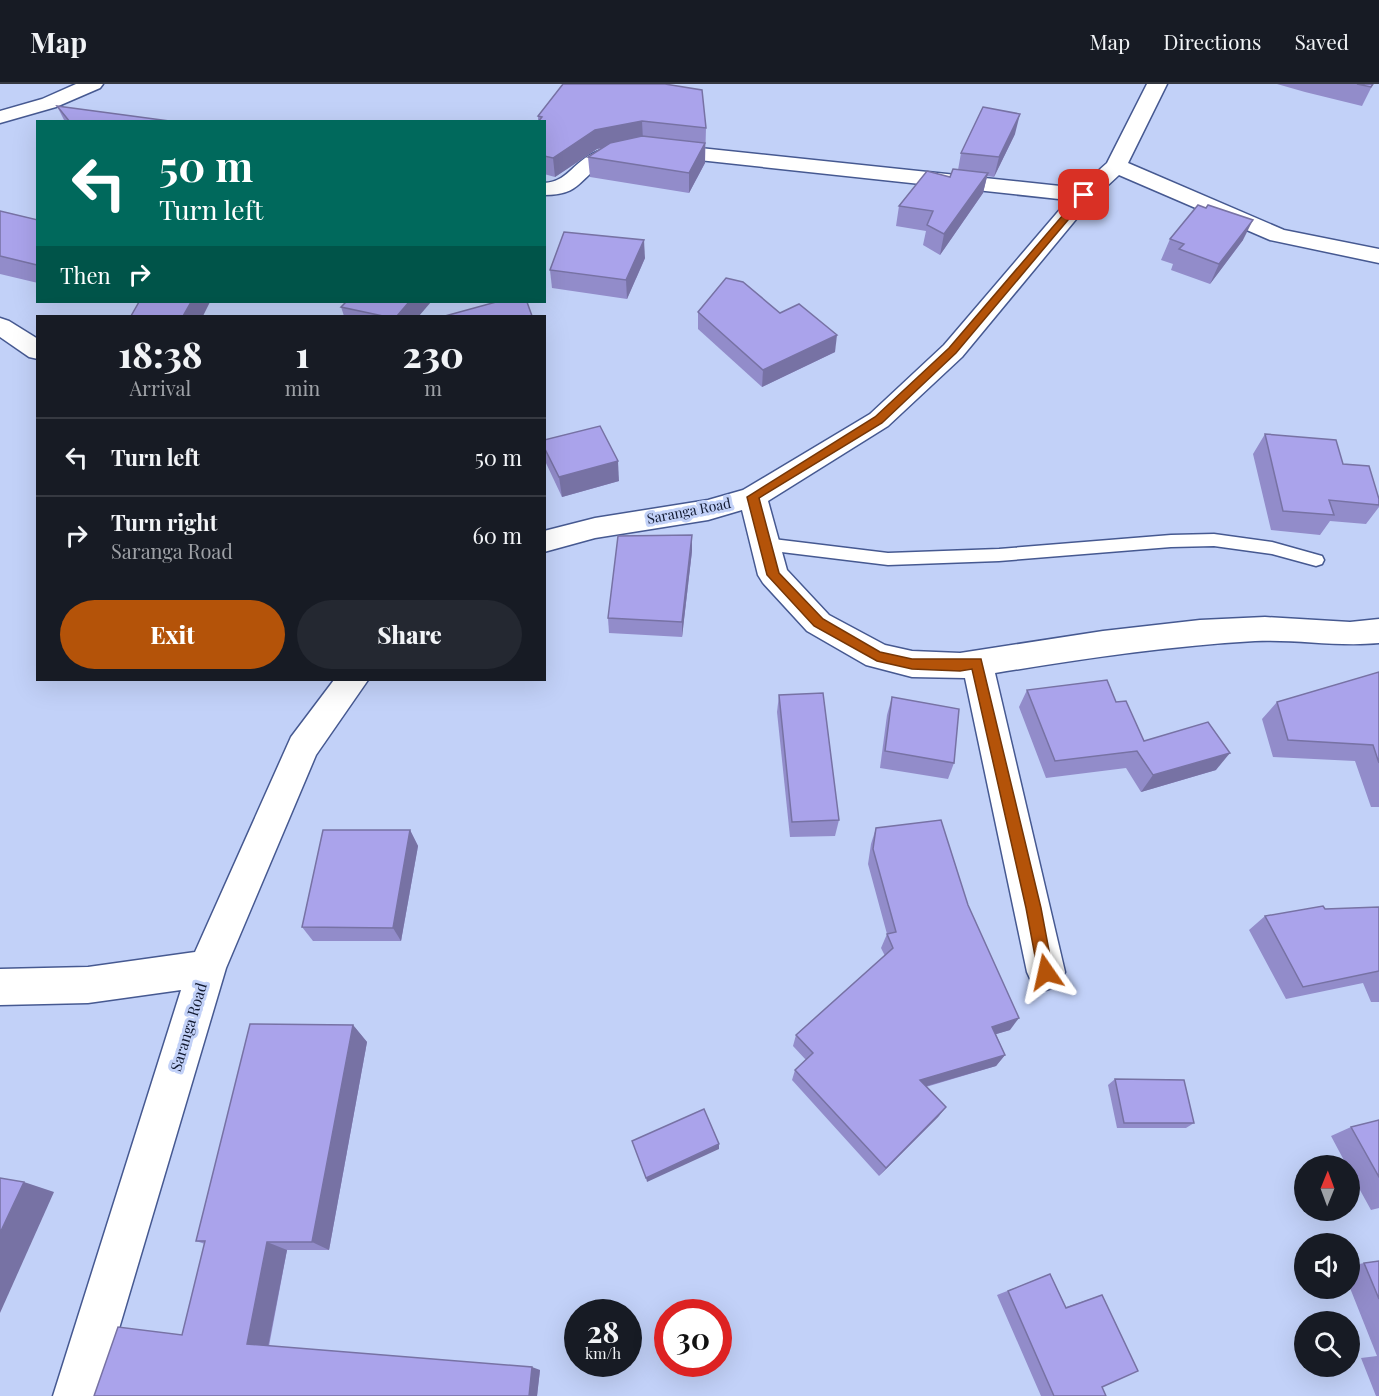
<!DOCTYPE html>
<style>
:root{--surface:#171b24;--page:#242831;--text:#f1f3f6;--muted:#9ea1a6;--line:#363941;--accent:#b45309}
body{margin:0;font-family:"Playfair Display",serif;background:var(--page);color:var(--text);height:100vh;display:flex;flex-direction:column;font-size:22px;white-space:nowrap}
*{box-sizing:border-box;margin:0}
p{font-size:20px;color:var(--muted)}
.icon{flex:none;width:33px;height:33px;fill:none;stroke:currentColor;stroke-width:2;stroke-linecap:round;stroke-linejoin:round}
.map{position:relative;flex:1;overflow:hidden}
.sheet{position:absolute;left:36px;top:231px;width:510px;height:366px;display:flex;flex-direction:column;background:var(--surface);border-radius:0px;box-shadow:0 6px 24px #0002}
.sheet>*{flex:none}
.top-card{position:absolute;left:36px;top:36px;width:510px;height:183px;border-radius:0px;box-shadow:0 6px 24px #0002;background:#00695c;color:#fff;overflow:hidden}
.needle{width:39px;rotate:1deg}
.buttons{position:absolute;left:1294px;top:1071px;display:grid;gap:12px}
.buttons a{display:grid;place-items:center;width:66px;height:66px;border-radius:50%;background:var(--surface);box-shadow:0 6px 24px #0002;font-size:30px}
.speed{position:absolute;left:564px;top:1215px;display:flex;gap:12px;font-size:30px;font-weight:700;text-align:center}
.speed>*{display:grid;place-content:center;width:78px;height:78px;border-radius:50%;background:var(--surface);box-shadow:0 6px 24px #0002;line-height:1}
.speed small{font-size:15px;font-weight:400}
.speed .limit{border:9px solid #d22;background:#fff;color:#111}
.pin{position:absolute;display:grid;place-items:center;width:51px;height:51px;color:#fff;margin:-26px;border-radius:12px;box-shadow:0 3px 9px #0006}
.me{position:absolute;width:66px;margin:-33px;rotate:349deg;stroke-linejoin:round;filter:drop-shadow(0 0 4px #0008)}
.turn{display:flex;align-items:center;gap:21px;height:126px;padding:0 24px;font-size:27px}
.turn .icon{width:78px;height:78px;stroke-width:2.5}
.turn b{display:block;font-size:42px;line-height:51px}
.then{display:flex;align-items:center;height:57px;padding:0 24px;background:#0003;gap:12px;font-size:22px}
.eta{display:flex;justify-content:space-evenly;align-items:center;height:102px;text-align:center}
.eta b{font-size:36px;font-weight:800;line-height:42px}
.action{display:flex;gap:12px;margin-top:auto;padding:12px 24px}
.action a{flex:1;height:69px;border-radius:36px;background:var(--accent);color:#fff;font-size:24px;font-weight:800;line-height:69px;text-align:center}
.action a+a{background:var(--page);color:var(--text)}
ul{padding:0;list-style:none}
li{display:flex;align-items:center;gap:18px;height:78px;padding:0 24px;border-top:2px solid var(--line)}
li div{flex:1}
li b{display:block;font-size:22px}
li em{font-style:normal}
header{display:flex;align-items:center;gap:36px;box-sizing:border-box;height:84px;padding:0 30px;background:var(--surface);border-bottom:2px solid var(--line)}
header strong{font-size:28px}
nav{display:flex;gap:33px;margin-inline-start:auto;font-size:21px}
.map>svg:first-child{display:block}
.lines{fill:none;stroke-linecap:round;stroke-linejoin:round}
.lane-casing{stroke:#465991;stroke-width:3}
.street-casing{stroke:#465991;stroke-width:3}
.lane{fill:#fff;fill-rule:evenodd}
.street{fill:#fff;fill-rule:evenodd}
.wall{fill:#928cca}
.shaded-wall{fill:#7772a4}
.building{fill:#aaa3eb;stroke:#7772a4;stroke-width:1.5}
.route{fill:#b45309;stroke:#753606;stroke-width:1.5}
.labels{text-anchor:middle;stroke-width:6;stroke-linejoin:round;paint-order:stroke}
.far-street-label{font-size:14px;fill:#10182f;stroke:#c2d1f8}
.street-label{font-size:15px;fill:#10182f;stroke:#c2d1f8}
</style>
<header>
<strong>Map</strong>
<nav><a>Map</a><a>Directions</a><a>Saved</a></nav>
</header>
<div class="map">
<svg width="1379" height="1312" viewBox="0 0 1379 1312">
<rect width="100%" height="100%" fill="#c2d1f8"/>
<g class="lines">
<!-- lane casing -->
<g class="lane-casing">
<path id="lane" d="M 1214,450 L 1272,458 L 1322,472 L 1324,476 L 1322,480 L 1316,482 L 1272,470 L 1214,462 L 1171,463 L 999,477 L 888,481 L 765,466 L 759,464 L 757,460 L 759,456 L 765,454 L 888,469 L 999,465 L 1171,451 Z"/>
</g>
<!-- street casing -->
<g class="street-casing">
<g id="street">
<path d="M 76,0 L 103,0 L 100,4 L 56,23 L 0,39 L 0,27 L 42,15 Z"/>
<path d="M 1147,0 L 1167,0 L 1128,79 L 1284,146 L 1379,165 L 1379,179 L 1270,156 L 1119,91 L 1092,116 L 962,273 L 888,342 L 768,417 L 787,486 L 829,531 L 885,561 L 912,567 L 960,569 L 1103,547 L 1200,536 L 1265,533 L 1350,538 L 1379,535 L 1379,559 C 1337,563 1297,555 1255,557 C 1167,562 1082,575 995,589 L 1065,888 L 1059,901 L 1046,906 L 1033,901 L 1027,888 L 965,594 L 912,593 L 866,581 L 807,547 L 763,499 L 758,491 L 742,426 L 708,436 L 595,454 L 544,468 L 544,447 L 595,434 L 708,416 L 743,406 L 870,330 L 944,261 L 1068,116 L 643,70 C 631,72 617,73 606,79 C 578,93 583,111 544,111 L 544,99 C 567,98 573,79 592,70 C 607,62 626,60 643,58 L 1079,104 L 1107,79 Z"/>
<path d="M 0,234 L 9,237 L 38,255 L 38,275 L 29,273 L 0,253 Z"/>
<path d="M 334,596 L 368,596 L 316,671 L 226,884 L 99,1312 L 53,1312 L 181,906 L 88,919 L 0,921 L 0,885 L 88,883 L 195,868 L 291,653 Z"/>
</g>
</g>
<!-- lane -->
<use href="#lane" class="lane"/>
<!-- street -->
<use href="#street" class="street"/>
</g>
<!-- wall -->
<g class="wall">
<path d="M 563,0 L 706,44 L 705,79 L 689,109 L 590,93 L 588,73 L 601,64 L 597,65 L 555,93 L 544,90 L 544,38 L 538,38 L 538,32 Z"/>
<path d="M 1277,0 L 1373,0 L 1362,22 L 1305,8 Z"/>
<path d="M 57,22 L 177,38 L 65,38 Z"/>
<path d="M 1015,50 L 994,93 L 987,92 L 983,109 L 940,171 L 923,161 L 926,147 L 896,142 L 899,122 L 950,93 L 958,86 L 961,69 Z"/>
<path d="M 0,127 L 38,136 L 38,199 L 0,190 Z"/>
<path d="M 1170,155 L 1243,156 L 1210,200 L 1171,186 L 1173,180 L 1161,176 Z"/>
<path d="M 645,174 L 627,215 L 552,204 L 550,186 Z"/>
<path d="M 341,223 L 419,232 L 344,232 Z"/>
<path d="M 698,228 L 780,229 L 835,268 L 762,303 L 698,245 Z"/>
<path d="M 1265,350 L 1343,380 L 1379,415 L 1379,423 L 1366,440 L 1330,437 L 1320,451 L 1271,446 L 1253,370 Z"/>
<path d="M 544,356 L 619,397 L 562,413 L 545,377 Z"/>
<path d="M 692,467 L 682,553 L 609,549 L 608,534 Z"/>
<path d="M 1379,588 L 1379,723 L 1371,723 L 1355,677 L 1273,673 L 1262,635 L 1277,618 Z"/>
<path d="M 1027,606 L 1116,618 L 1144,657 L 1216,686 L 1141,708 L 1126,684 L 1046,694 L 1019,623 Z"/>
<path d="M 779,611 L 839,736 L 835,752 L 790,753 L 777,628 Z"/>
<path d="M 892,613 L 954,679 L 948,695 L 880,684 L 887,631 Z"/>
<path d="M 876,744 L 968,821 L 1010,946 L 996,950 L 1005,971 L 996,982 L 926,1003 L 946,1023 L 938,1033 L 879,1092 L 792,996 L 795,986 L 806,976 L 793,962 L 796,951 L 885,872 L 881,864 L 887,850 L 868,780 L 871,760 Z"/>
<path d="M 410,746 L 418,762 L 401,857 L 313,857 L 302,843 Z"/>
<path d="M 1379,823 L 1379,918 L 1371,918 L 1363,899 L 1286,915 L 1249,846 L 1265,832 L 1325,825 Z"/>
<path d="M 353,941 L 367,958 L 329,1166 L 287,1166 L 269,1262 L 540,1286 L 537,1312 L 94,1312 L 182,1251 L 205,1160 L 196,1157 Z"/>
<path d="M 1115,995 L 1194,1039 L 1186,1044 L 1117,1044 L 1108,1001 Z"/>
<path d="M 1379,1036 L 1379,1124 L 1371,1126 L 1350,1088 L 1350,1082 L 1347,1082 L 1331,1052 L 1351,1043 Z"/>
<path d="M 1379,1177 L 1379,1312 L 1376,1312 L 1361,1274 L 1377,1272 L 1350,1204 L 1350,1182 L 1364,1179 Z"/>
<path d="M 1050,1190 L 1066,1223 L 1102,1211 L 1102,1303 L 1106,1312 L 1041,1312 L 997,1211 Z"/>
</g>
<!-- shaded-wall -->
<g class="shaded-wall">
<path d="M 1020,30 L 1015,50 L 994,93 L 999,73 Z"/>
<path d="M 642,37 L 643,56 L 597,65 L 555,93 L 553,74 L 595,46 Z"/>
<path d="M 705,59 L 705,79 L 689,109 L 689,89 Z"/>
<path d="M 988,89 L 983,109 L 940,171 L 944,150 Z"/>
<path d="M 1253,136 L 1243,156 L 1210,200 L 1219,180 Z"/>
<path d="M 644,156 L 645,174 L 627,215 L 626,196 Z"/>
<path d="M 191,218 L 210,218 L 203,232 L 183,232 Z"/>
<path d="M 409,218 L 431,218 L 419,232 L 397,232 Z"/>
<path d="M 837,251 L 835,268 L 762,303 L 763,286 Z"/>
<path d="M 618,377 L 619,397 L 562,413 L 559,393 Z"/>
<path d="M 692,451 L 692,467 L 682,553 L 682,538 Z"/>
<path d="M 1230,669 L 1216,686 L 1141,708 L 1153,691 Z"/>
<path d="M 410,746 L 418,762 L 401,857 L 393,844 Z"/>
<path d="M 1019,934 L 1010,946 L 983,954 L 992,943 Z"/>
<path d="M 353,941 L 367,958 L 329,1166 L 312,1158 Z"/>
<path d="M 1005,971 L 996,982 L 913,1006 L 920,996 Z"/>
<path d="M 946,1023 L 938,1033 L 879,1092 L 886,1084 Z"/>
<path d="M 719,1060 L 719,1065 L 647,1098 L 646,1094 Z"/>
<path d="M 24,1098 L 54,1108 L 0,1229 L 0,1149 Z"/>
<path d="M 267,1158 L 287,1166 L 268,1263 L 247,1260 Z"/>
<path d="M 532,1283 L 540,1286 L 537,1312 L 529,1312 Z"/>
</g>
<!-- building -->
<g class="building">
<path d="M 563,0 L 665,0 L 702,6 L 706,44 L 642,37 L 595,46 L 553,74 L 544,72 L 544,38 L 538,38 L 542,33 L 538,32 Z"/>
<path d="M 1357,0 L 1373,0 L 1371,3 Z"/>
<path d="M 57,22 L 177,38 L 70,38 Z"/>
<path d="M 983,23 L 1020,30 L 999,73 L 961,69 Z"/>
<path d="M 642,52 L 705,59 L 689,89 L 588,73 L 610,59 Z"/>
<path d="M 953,85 L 988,89 L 944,150 L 927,141 L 933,127 L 899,122 L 927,87 L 950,93 Z"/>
<path d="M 1198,121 L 1206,124 L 1208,121 L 1253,136 L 1219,180 L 1179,165 L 1184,160 L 1170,155 Z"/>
<path d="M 0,127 L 38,136 L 37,181 L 0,172 Z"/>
<path d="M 564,148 L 644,156 L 626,196 L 550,186 Z"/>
<path d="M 726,194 L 743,198 L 780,229 L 799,220 L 837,251 L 763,286 L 698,228 Z"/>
<path d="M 139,218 L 191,218 L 183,232 L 131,232 Z"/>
<path d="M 346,218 L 409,218 L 397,232 L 383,232 L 341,223 Z"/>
<path d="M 496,218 L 527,218 L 532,232 L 445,232 Z"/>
<path d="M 600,342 L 618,377 L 559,393 L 544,363 L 544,356 Z"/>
<path d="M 1265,350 L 1336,356 L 1343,380 L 1369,382 L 1379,415 L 1379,421 L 1329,416 L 1334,431 L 1283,427 Z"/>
<path d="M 692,451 L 682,538 L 608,534 L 618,452 Z"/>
<path d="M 1379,588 L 1379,679 L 1373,661 L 1288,656 L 1277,618 Z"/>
<path d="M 1107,596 L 1116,618 L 1126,617 L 1144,657 L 1208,638 L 1230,669 L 1153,691 L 1137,667 L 1055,677 L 1027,606 Z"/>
<path d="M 823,609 L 839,736 L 792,738 L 779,611 Z"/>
<path d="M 892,613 L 959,625 L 954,679 L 885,667 Z"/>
<path d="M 941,736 L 968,821 L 1019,934 L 992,943 L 1005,971 L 920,996 L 946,1023 L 886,1084 L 795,986 L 813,969 L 796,951 L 893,864 L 887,850 L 896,848 L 873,765 L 876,744 Z"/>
<path d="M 323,746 L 410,746 L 393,844 L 302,843 Z"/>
<path d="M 1323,822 L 1325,825 L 1379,823 L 1379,887 L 1303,903 L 1265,832 Z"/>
<path d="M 250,940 L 353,941 L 312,1158 L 267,1158 L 247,1260 L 532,1283 L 529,1312 L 94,1312 L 118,1243 L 182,1251 L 205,1157 L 196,1157 Z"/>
<path d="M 1115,995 L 1184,996 L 1194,1039 L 1124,1039 Z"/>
<path d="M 704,1025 L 719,1060 L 646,1094 L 632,1057 Z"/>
<path d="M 1379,1036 L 1379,1093 L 1351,1043 Z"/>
<path d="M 0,1094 L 24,1098 L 0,1149 Z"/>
<path d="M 1379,1177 L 1379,1215 L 1364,1179 Z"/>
<path d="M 1050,1190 L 1066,1224 L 1102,1211 L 1138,1287 L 1102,1303 L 1106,1312 L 1054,1312 L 1008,1207 Z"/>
</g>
<!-- route -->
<path class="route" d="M 1081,110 L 1089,111 L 956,269 L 882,339 L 759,414 L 779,489 L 823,535 L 880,568 L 912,575 L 981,575 L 1041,824 L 1053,888 L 1051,893 L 1046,895 L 1040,893 L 1038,888 L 1026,824 L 972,585 L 960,587 L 912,585 L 877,577 L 814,542 L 767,491 L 747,413 L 875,333 L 949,264 Z"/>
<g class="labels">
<!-- far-street labels -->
<g class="far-street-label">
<text transform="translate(689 427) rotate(-11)" y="5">Saranga Road</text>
</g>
<!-- street labels -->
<g class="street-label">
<text transform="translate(189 943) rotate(-73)" y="5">Saranga Road</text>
</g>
</g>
</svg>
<div class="buttons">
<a><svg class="needle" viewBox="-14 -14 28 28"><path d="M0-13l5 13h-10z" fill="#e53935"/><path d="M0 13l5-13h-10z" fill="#9ea1a6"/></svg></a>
<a><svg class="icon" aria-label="sound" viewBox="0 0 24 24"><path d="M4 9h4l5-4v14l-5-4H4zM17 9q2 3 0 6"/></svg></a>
<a><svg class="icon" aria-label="search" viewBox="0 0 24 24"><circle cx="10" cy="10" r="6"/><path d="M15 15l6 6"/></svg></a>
</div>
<div class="speed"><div>28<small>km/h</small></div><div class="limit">30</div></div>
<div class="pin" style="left:1084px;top:111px;background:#d93025"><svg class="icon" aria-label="arrive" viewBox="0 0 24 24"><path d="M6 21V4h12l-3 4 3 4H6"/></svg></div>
<svg class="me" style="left:1046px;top:888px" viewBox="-20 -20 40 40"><path d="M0-17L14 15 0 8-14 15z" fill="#b45309" stroke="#fff" stroke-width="4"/></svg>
<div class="top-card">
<div class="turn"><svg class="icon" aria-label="left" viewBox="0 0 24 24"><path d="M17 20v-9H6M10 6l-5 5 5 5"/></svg><div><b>50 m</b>Turn left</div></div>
<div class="then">Then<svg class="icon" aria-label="right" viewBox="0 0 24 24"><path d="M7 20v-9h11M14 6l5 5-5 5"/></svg></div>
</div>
<section class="sheet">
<div class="eta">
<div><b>18:38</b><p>Arrival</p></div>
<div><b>1</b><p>min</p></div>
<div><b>230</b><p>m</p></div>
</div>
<ul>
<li><svg class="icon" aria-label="left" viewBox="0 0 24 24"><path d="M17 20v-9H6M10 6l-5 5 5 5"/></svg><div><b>Turn left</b></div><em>50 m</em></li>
<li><svg class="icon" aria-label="right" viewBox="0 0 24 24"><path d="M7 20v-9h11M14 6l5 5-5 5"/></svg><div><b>Turn right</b><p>Saranga Road</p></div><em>60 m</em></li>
</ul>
<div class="action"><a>Exit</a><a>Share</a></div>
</section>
</div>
